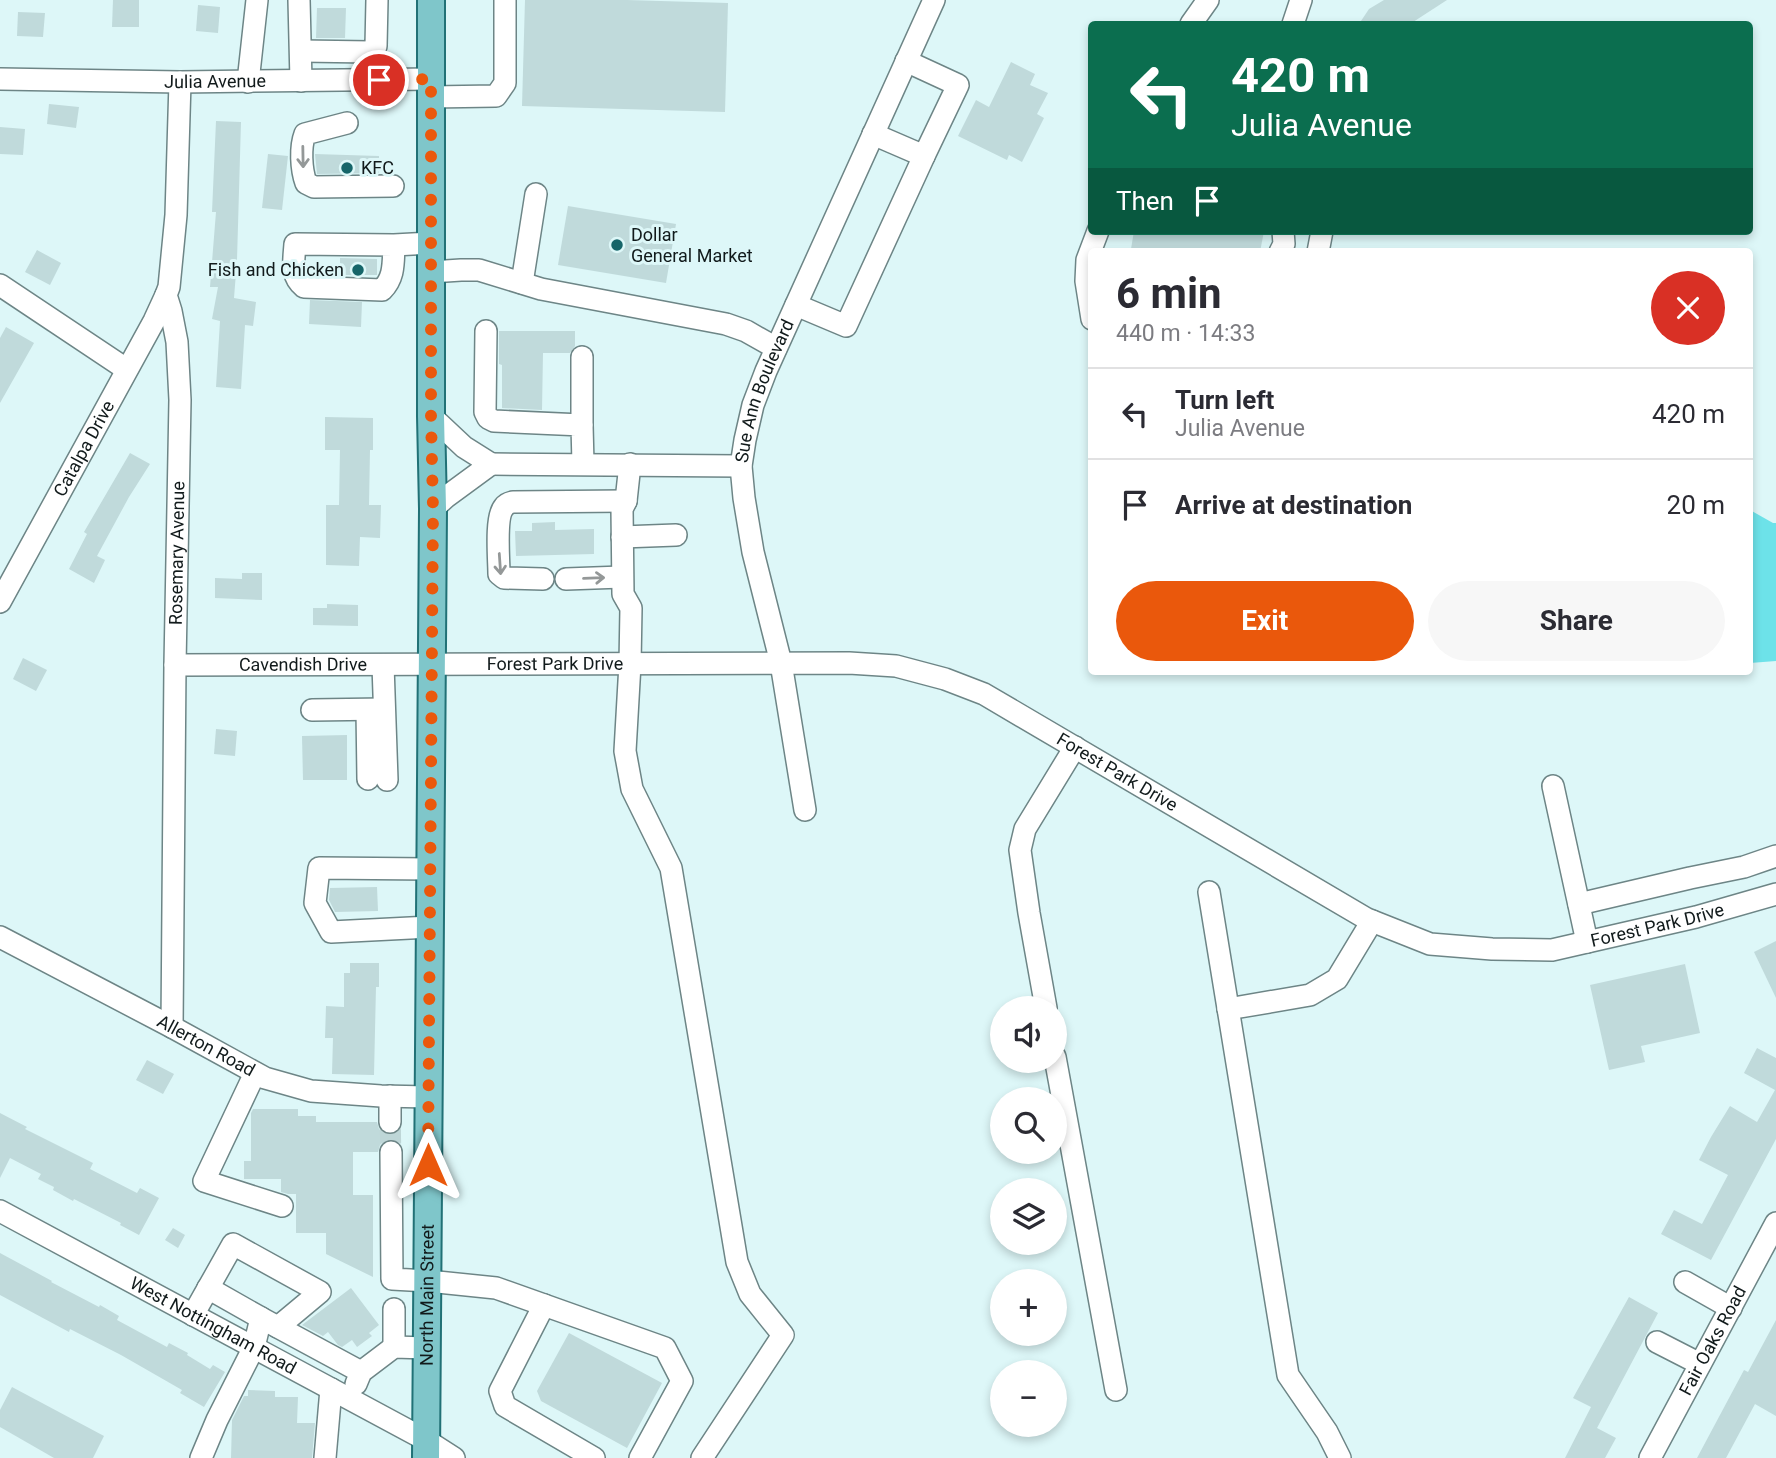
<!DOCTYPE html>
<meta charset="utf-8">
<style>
:root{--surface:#fff;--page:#f7f7f7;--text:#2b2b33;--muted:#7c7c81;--line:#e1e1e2;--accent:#ea580c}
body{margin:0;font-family:Roboto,sans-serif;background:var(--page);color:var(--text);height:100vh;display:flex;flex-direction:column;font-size:26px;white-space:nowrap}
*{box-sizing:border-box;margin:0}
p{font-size:23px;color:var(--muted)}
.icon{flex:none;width:38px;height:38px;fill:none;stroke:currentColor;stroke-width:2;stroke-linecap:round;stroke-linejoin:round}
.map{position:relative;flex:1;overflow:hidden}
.details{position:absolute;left:1088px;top:248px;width:665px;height:427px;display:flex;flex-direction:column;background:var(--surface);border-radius:7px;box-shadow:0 4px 10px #0003}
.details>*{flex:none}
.banner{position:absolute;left:1088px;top:21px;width:665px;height:214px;border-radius:7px;box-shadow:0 4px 10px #0003;background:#0b6e4f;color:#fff;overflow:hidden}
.fabs{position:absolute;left:990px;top:996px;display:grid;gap:14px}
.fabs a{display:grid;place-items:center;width:77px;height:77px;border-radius:50%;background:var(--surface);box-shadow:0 4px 10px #0003;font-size:35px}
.pin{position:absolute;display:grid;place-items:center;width:60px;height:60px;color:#fff;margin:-30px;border:4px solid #fff;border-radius:50%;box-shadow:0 2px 7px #0007}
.me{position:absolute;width:77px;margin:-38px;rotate:0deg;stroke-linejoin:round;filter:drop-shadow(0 0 5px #0008)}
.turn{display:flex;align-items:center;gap:24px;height:147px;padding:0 28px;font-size:32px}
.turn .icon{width:91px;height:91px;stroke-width:2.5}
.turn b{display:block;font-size:49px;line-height:60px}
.then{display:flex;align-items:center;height:66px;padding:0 28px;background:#0003;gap:14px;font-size:26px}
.round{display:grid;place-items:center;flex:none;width:74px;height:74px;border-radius:37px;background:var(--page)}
.head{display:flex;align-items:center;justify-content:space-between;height:119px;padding:0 28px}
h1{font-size:42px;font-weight:700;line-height:52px}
.primary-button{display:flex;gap:14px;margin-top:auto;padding:14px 28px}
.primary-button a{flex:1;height:80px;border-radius:42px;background:var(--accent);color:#fff;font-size:28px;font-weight:700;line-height:80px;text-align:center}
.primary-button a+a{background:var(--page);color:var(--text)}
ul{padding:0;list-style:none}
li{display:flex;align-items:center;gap:21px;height:91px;padding:0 28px;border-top:2px solid var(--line)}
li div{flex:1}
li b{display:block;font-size:26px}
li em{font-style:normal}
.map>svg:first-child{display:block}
.water{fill:#6de2e9}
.building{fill:#c0dadb}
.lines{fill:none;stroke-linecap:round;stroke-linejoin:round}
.minor-tunnel{stroke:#bed6d7;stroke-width:21;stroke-dasharray:21 10;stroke-linecap:butt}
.minor-casing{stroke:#6d8586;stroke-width:24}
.major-casing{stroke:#217176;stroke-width:30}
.minor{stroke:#fff;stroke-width:21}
.major{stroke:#7fc6ca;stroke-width:26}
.oneway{stroke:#949898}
.route{stroke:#ea580c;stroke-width:12;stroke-dasharray:0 21.6}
.poi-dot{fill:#166569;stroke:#ddf7f8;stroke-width:2.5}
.labels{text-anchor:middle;stroke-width:6;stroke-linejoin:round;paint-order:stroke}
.street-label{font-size:18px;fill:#111a1b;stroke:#ddf7f8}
.poi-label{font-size:18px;fill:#111a1b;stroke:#ddf7f8;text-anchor:start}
</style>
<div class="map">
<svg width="1776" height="1458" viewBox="0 0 1776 1458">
<rect width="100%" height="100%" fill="#ddf7f8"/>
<!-- water -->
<path class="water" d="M 1750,510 L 1773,523 L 1776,523 L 1776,661 L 1750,663 Z"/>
<!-- building -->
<g class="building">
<path d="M 113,0 L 139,0 L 139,27 L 112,27 Z"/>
<path d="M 525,0 L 627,0 L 728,3 L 725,112 L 522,106 Z"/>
<path d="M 1384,0 L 1447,0 L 1410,24 L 1359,24 L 1369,9 Z"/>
<path d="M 198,5 L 220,7 L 218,33 L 196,31 Z"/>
<path d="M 317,8 L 346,8 L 345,38 L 316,38 Z"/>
<path d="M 18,12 L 45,13 L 43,37 L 17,36 Z"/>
<path d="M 1011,62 L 1035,74 L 1030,85 L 1048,93 L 1037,114 L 1044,118 L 1022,162 L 1009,155 L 1007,160 L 958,136 L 976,100 L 989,107 Z"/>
<path d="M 49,104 L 79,107 L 76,128 L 47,124 Z"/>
<path d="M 216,121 L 241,122 L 237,260 L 234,298 L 256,302 L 253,326 L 245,325 L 241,389 L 216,387 L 220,321 L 212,319 L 218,287 L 210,287 L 216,212 L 212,212 Z"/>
<path d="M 0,127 L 25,129 L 23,155 L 0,154 Z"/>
<path d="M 268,154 L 288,156 L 282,210 L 262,208 Z"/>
<path d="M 315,154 L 379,156 L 379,173 L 317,174 Z"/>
<path d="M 568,206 L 676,224 L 666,283 L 558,265 Z"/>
<path d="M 1134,231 L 1264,231 L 1260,252 L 1140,252 L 1131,249 Z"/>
<path d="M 37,250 L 61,263 L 50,285 L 25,272 Z"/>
<path d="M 340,258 L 377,259 L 377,275 L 340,275 Z"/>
<path d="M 310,300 L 362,302 L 361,327 L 309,324 Z"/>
<path d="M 6,327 L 34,343 L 0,403 L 0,338 Z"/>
<path d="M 499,331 L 575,331 L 575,346 L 570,353 L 543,353 L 542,410 L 502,408 L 502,365 L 499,364 Z"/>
<path d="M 325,417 L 373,418 L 373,450 L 370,450 L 369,505 L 381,505 L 380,538 L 360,537 L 359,566 L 326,565 L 326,505 L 339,505 L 340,450 L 325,450 Z"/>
<path d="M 130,453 L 150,464 L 129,497 L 97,556 L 105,560 L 94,583 L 69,569 L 87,534 L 84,532 Z"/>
<path d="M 555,522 L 555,530 L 594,529 L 594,554 L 516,556 L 515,531 L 532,531 L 532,523 Z"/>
<path d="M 242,573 L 262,573 L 262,600 L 215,598 L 215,578 L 242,579 Z"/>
<path d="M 327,604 L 358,605 L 358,626 L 313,625 L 313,608 L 327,608 Z"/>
<path d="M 23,658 L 47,670 L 36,691 L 13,679 Z"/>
<path d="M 216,729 L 237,731 L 235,756 L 214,754 Z"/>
<path d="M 347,735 L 347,780 L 303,780 L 302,736 Z"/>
<path d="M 377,887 L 378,911 L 335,912 L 329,900 L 330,888 Z"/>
<path d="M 1776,941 L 1776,998 L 1754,952 Z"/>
<path d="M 350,963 L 379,963 L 379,987 L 376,987 L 374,1075 L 332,1074 L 333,1038 L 325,1038 L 326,1006 L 344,1007 L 344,973 L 350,973 Z"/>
<path d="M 1685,964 L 1700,1033 L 1641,1046 L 1645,1062 L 1609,1070 L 1590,985 Z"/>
<path d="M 1757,1048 L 1776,1058 L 1776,1139 L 1711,1260 L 1661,1234 L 1674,1210 L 1702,1224 L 1728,1175 L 1699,1160 L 1711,1137 L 1730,1106 L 1757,1122 L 1775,1090 L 1744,1073 Z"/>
<path d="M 147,1060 L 174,1074 L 163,1094 L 136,1080 Z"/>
<path d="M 253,1109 L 298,1109 L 298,1116 L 316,1116 L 316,1122 L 377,1122 L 379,1129 L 384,1134 L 389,1135 L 396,1134 L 401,1129 L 401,1144 L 397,1140 L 390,1139 L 384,1141 L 380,1145 L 378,1152 L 353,1152 L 353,1195 L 373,1195 L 373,1277 L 326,1254 L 326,1233 L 296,1233 L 296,1194 L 288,1194 L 281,1192 L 281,1179 L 244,1179 L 244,1161 L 251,1161 L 251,1113 Z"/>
<path d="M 0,1113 L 27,1127 L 25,1129 L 93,1163 L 90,1169 L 137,1193 L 140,1188 L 159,1198 L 139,1235 L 120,1225 L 121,1223 L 74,1199 L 73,1201 L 53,1190 L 54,1187 L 38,1179 L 41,1174 L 10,1158 L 0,1178 Z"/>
<path d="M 173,1228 L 185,1235 L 178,1248 L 165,1240 Z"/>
<path d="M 0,1253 L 52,1281 L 51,1282 L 99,1307 L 100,1305 L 119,1316 L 117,1320 L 167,1347 L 169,1343 L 188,1353 L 187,1355 L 210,1369 L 213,1365 L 225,1372 L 204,1407 L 180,1393 L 182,1390 L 121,1355 L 70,1329 L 69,1332 L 0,1295 Z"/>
<path d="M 351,1288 L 379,1325 L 369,1333 L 372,1336 L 357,1347 L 352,1340 L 342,1347 L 338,1345 L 328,1332 L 323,1336 L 302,1325 Z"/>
<path d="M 1629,1297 L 1658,1313 L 1597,1428 L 1616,1438 L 1605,1458 L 1565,1458 L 1591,1407 L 1573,1398 Z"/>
<path d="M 1776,1320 L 1776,1416 L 1755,1404 L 1726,1458 L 1697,1458 L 1744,1370 L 1748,1372 Z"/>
<path d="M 569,1333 L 662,1383 L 627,1448 L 541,1401 L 537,1391 Z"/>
<path d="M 12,1387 L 104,1436 L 93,1458 L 54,1458 L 0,1427 L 0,1410 Z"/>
<path d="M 248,1390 L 275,1391 L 275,1397 L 298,1397 L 297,1423 L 315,1423 L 312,1458 L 231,1458 L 232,1420 L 244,1396 L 248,1396 Z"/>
</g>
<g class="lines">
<!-- minor-tunnel -->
<path class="minor-tunnel" d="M 390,1122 L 391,1152"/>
<!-- minor casing -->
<g class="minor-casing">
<g id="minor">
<path d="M 299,0 L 301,81"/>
<path d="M 1191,24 L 1208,0"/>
<path d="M 1293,24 L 1301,0"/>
<path d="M 301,51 L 371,52 L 374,50 L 376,46 L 377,0"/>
<path id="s1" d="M 0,79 L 180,82 L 431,79"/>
<path d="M 248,82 L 257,0"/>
<path d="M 431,97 L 496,96 L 505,83 L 505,0"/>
<path d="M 347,123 L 305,134 C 300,147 301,169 306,183 L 314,187 L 393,186"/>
<path d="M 873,134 L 924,156 L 958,85 L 906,61"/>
<path d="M 394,245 C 393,262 395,277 382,290 L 304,287 C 290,276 294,260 295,244 L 394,245 L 431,243"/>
<path d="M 1280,252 L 1284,244 L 1283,231"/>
<path d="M 1318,252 L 1322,231"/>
<path d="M 431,272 L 461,270 L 479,270 L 541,289 L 726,324 L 746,331 L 776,348"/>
<path d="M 522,283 L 536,194"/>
<path d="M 0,285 L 126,369"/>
<path d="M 796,305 L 846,326 L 924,156"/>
<path d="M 1092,319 L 1086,281 L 1087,260 L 1098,231"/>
<path d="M 486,331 L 485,412 L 488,418 L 494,421 L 582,425 L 583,464"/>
<path d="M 431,416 L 464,447 L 491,464 L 446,497 L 433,509"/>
<path d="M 582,425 L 582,357"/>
<path d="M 491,464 L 741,466"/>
<path d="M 630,464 L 626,501 L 622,509 L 623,594 L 631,608 L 630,664 L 625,751 L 632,789 L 671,868 L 737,1262 L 750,1294 L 783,1335 L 702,1458"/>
<path d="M 622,537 L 676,535"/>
<path d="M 543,579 L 504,578 L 499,574 C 499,560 495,517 504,507 C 507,503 509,503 513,502 L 626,501"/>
<path d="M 566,579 L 622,577"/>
<path id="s2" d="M 0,602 L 154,321 L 166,295"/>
<path id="s3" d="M 175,665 L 849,663 L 896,666 L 945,679 L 984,694 L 1367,919 L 1430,944 L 1492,949 L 1552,950 L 1696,917 L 1776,894"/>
<path d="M 383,665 L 387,780"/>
<path d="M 312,710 L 384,709"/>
<path d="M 367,710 L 368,779"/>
<path d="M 1553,786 L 1587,942"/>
<path id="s4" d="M 805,810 L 781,663 L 753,552 L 744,498 L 741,466 L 745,440 L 753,405 L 766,371 L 934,0"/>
<path d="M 1209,892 L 1288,1375 L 1327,1432 L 1340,1458"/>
<path d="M 1579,904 L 1690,878 L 1744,867 L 1776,856"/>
<path d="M 430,927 L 331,932 L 315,903 L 319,868 L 430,869"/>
<path id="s5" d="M 0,937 L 172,1027 L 265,1078 L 311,1091 L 381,1096 L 429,1097"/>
<path d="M 1046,1008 L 1029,913 L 1020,850 L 1025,829 L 1075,747"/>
<path d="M 1228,1009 L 1310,995 L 1337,979 L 1372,921"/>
<path id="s6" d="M 172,1027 L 175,665 L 180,400 L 177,342 L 171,311 L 166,295 L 169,287 L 176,215 L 180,82"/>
<path d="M 1055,1057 L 1116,1390"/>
<path d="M 255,1073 L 204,1181 L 282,1206"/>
<path d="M 390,1122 L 390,1096"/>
<path d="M 391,1152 L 392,1279 L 428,1281 L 496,1288 L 665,1348 L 682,1381 L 640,1458"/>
<path id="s7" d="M 0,1211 L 426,1440 L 454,1458"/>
<path d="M 1685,1282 L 1731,1308"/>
<path d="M 208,1288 L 261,1318"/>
<path d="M 544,1305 L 500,1391 L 505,1406 L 594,1458"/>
<path d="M 193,1315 L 233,1244 L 320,1292 L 278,1327"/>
<path d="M 1657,1342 L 1700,1364"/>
<path d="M 394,1347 L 394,1309"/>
<path d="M 356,1384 L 361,1372 L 394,1347 L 427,1348"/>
<path d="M 201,1458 L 217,1420 L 254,1347 L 261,1318 L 361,1372"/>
<path d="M 325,1458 L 331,1389"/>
<path id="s8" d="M 1650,1458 L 1776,1223"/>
</g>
</g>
<!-- major casing -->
<g class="major-casing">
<g id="major">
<path id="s9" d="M 426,1458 L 433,509 L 431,416 L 431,0"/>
</g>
</g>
<!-- minor -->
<use href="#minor" class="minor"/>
<!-- major -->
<use href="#major" class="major"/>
</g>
<!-- one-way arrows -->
<defs><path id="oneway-shaft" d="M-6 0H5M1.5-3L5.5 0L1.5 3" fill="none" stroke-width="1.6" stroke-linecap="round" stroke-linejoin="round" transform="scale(1.75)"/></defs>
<g class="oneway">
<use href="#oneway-shaft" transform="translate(303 157) rotate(89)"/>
<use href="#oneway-shaft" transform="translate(500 564) rotate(86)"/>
<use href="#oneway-shaft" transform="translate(594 578) rotate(-2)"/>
</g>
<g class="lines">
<!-- route -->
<path class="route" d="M 379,80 L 431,79 L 431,416 L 433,509 L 428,1165"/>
</g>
<!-- markers -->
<g class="poi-dot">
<circle cx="347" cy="168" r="7"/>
<circle cx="617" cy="245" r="7"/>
<circle cx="358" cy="270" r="7"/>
</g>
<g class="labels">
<!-- street labels -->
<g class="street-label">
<text dy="6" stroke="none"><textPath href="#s1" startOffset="215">Julia Avenue</textPath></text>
<text dy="6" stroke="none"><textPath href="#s4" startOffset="429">Sue Ann Boulevard</textPath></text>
<text dy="6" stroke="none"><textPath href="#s2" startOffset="175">Catalpa Drive</textPath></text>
<text dy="6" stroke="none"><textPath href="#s6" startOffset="474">Rosemary Avenue</textPath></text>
<text dy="6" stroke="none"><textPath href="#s3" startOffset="380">Forest Park Drive</textPath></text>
<text dy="6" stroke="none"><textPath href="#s3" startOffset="128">Cavendish Drive</textPath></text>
<text dy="6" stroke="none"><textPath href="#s3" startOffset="968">Forest Park Drive</textPath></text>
<text dy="6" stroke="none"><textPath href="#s3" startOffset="1556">Forest Park Drive</textPath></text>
<text dy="6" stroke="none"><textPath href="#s5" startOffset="233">Allerton Road</textPath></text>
<text dy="6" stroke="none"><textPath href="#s9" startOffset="163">North Main Street</textPath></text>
<text dy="6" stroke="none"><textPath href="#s7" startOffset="242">West Nottingham Road</textPath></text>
<text dy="6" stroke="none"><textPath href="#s8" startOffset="133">Fair Oaks Road</textPath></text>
</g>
<!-- poi labels -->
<g class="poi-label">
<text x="361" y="174">KFC</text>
<text x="631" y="241">Dollar<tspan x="631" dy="21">General Market</tspan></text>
<text x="344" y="276" text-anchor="end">Fish and Chicken</text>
</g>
</g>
</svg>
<div class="fabs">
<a><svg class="icon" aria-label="sound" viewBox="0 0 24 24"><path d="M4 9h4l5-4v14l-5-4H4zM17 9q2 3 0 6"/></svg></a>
<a><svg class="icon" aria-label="search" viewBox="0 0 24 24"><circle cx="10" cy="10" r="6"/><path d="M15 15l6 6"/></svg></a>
<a><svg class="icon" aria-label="layers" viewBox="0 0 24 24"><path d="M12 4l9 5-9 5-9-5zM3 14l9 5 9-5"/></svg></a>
<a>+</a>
<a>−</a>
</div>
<div class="pin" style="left:379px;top:80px;background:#d93025"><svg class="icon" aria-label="arrive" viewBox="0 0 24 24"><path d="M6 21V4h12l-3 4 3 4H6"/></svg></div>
<svg class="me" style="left:428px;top:1165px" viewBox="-20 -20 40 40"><path d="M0-17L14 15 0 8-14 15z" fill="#ea580c" stroke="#fff" stroke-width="4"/></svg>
<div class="banner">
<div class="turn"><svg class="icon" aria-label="left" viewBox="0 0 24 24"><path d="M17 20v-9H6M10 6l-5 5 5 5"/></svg><div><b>420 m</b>Julia Avenue</div></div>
<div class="then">Then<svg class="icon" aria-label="arrive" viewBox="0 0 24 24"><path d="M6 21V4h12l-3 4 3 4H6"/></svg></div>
</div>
<section class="details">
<div class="head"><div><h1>6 min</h1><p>440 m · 14:33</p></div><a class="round" style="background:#d93025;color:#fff"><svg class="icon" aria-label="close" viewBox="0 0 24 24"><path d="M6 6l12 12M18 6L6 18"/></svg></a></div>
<ul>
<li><svg class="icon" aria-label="left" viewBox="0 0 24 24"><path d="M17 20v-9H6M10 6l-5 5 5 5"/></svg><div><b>Turn left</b><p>Julia Avenue</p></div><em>420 m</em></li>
<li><svg class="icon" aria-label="arrive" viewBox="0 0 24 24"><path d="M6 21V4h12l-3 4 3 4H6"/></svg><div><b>Arrive at destination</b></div><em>20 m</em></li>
</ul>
<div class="primary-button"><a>Exit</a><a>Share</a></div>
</section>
</div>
